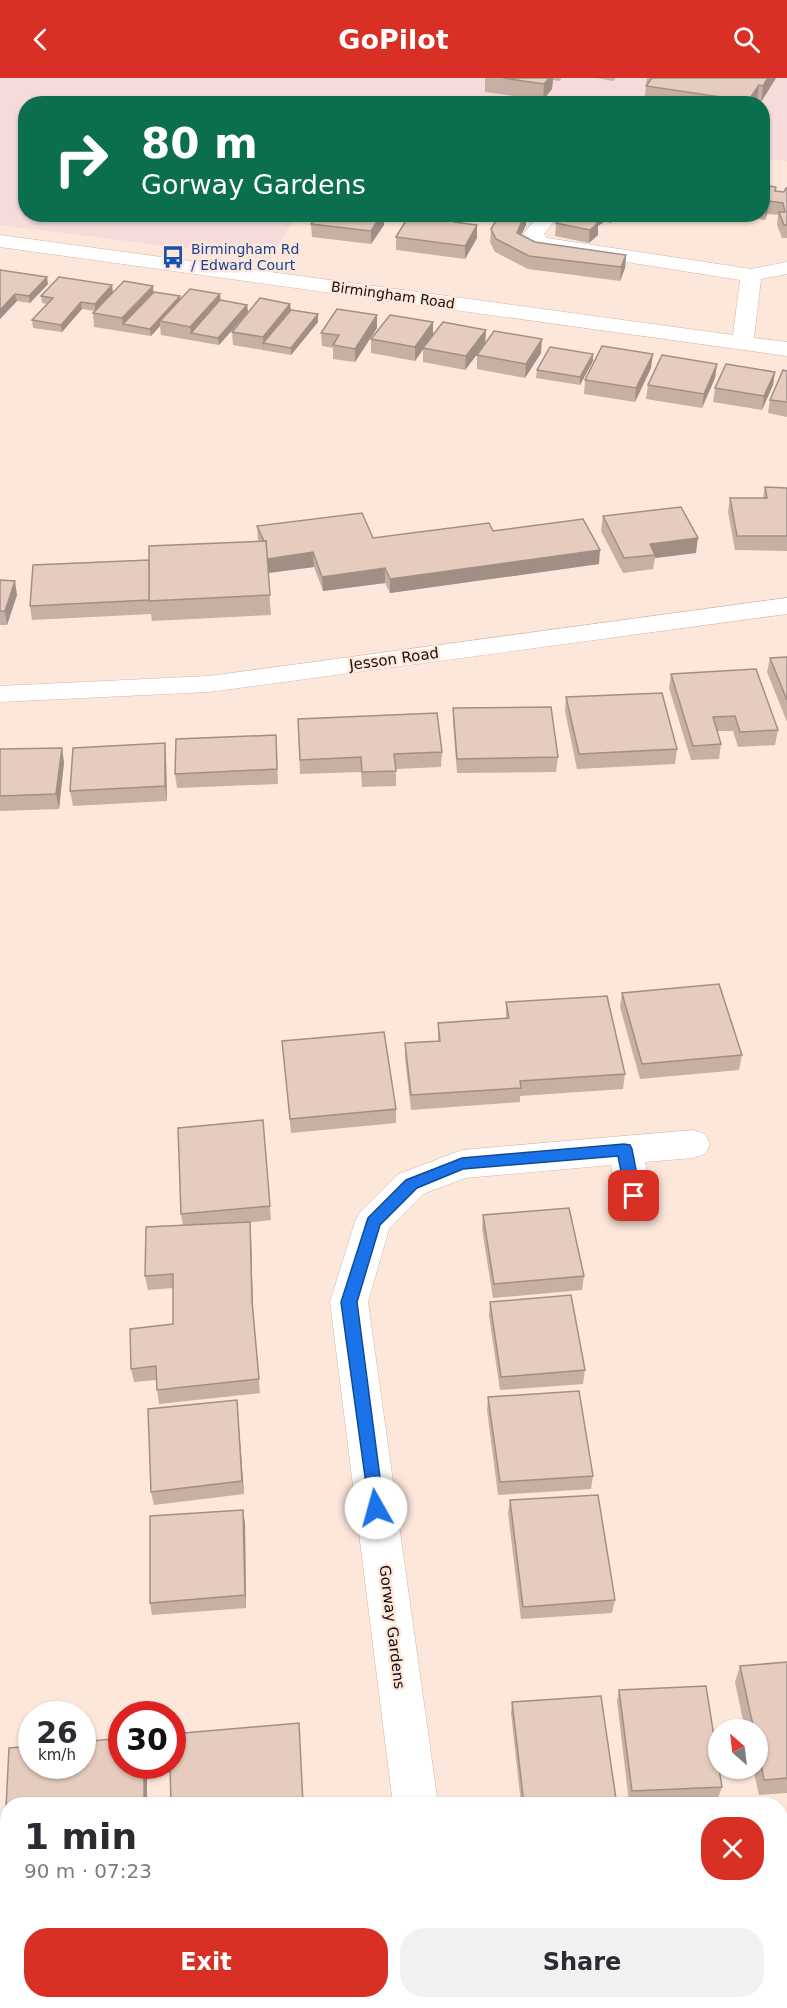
<!DOCTYPE html>
<meta charset="utf-8">
<style>
:root{--surface:#fff;--page:#f2f2f3;--text:#2b2b33;--muted:#7c7c81;--accent:#d93025}
body{margin:0;font-family:"DejaVu Sans",sans-serif;background:var(--page);color:var(--text);height:100vh;display:flex;flex-direction:column;font-size:22px;white-space:nowrap}
*{box-sizing:border-box;margin:0}
p{font-size:20px;color:var(--muted)}
.icon{flex:none;width:33px;height:33px;fill:none;stroke:currentColor;stroke-width:2;stroke-linecap:round;stroke-linejoin:round}
.map{position:relative;flex:1;overflow:hidden}
.panel{position:absolute;left:0px;top:1719px;width:788px;height:212px;display:flex;flex-direction:column;background:var(--surface);border-radius:24px 24px 0 0;box-shadow:0 2px 4px #0004}
.panel>*{flex:none}
.top-card{position:absolute;left:18px;top:18px;width:752px;height:126px;border-radius:24px;box-shadow:0 2px 4px #0004;background:#0b6e4f;color:#fff;overflow:hidden}
.needle{width:39px;rotate:332deg}
.buttons{position:absolute;left:708px;top:1641px;display:grid;gap:12px}
.buttons a{display:grid;place-items:center;width:60px;height:60px;border-radius:50%;background:var(--surface);box-shadow:0 2px 4px #0004;font-size:30px}
.speed{position:absolute;left:18px;top:1623px;display:flex;gap:12px;font-size:30px;font-weight:700;text-align:center}
.speed>*{display:grid;place-content:center;width:78px;height:78px;border-radius:50%;background:var(--surface);box-shadow:0 2px 4px #0004;line-height:1}
.speed small{font-size:15px;font-weight:400}
.speed .limit{border:9px solid #d22;background:#fff;color:#111}
.pin{position:absolute;display:grid;place-items:center;width:51px;height:51px;color:#fff;margin:-26px;border-radius:12px;box-shadow:0 3px 9px #0006}
.me{position:absolute;width:66px;margin:-33px;rotate:353deg;stroke-linejoin:round;filter:drop-shadow(0 0 4px #0008)}
.turn{display:flex;align-items:center;gap:21px;height:126px;padding:0 24px;font-size:27px}
.turn .icon{width:78px;height:78px;stroke-width:2.5}
.turn b{display:block;font-size:42px;line-height:51px}
.round{display:grid;place-items:center;flex:none;width:63px;height:63px;border-radius:24px;background:var(--page)}
.head{display:flex;align-items:center;justify-content:space-between;height:102px;padding:0 24px}
h1{font-size:36px;font-weight:700;line-height:45px}
.cta{display:flex;gap:12px;margin-top:auto;padding:12px 24px}
.cta a{flex:1;height:69px;border-radius:24px;background:var(--accent);color:#fff;font-size:24px;font-weight:700;line-height:69px;text-align:center}
.cta a+a{background:var(--page);color:var(--text)}
header{display:flex;justify-content:space-between;align-items:center;height:78px;padding:0 24px;background:var(--accent);color:#fff;font-size:27px;font-weight:700}
.map>svg:first-child{display:block}
.education{fill:#f6dbdb}
.lines{fill:none;stroke-linecap:round;stroke-linejoin:round}
.minor-casing{stroke:#d0b7a8;stroke-width:1}
.minor{fill:#fff;fill-rule:evenodd}
.wall{fill:#c6afa3}
.shaded-wall{fill:#a18f85}
.building{fill:#e6ccbe;stroke:#a18f85;stroke-width:1.5}
.route{fill:#1a73e8;stroke:#114b97;stroke-width:1.5}
.labels{text-anchor:middle;stroke-width:5;stroke-linejoin:round;paint-order:stroke}
.far-transit-label{font-size:14px;fill:#164399;stroke:#fde7db;text-anchor:start}
.far-street-label{font-size:14px;fill:#19110c;stroke:#fde7db}
.street-label{font-size:15px;fill:#19110c;stroke:#fde7db}
</style>
<header><svg class="icon" aria-label="back" viewBox="0 0 24 24"><path d="M15 5l-7 7 7 7"/></svg>GoPilot<svg class="icon" aria-label="search" viewBox="0 0 24 24"><circle cx="10" cy="10" r="6"/><path d="M15 15l6 6"/></svg></header>
<div class="map">
<svg width="787" height="1930" viewBox="0 0 787 1930">
<rect width="100%" height="100%" fill="#fde7db"/>
<!-- education -->
<path class="education" d="M 0,0 L 787,0 L 787,83 L 762,81 L 762,26 L 26,26 L 26,136 L 296,137 L 270,181 L 0,147 Z"/>
<g class="lines">
<!-- minor casing -->
<g class="minor-casing">
<g id="minor">
<path d="M 540,136 L 560,136 L 544,156 L 547,160 L 751,191 L 787,184 L 787,196 L 761,201 L 754,260 L 787,264 L 787,278 L 0,169 L 0,157 L 733,257 L 740,202 L 532,169 L 524,155 Z"/>
<path d="M 787,520 L 787,536 L 209,614 L 0,624 L 0,608 L 209,598 Z"/>
<path d="M 693,1052 L 705,1056 L 710,1066 L 705,1076 L 693,1080 L 645,1084 L 652,1118 L 647,1128 L 634,1132 L 621,1128 L 616,1118 L 611,1087 L 465,1100 L 423,1116 L 389,1151 L 368,1224 L 438,1726 L 393,1726 L 330,1224 L 355,1144 L 360,1134 L 399,1096 L 462,1072 Z"/>
<rect x="780" y="1853" width="7" height="48"/>
<path d="M 65,1923 L 213,1923 L 210,1930 L 62,1930 Z"/>
</g>
</g>
<!-- minor -->
<use href="#minor" class="minor"/>
</g>
<!-- wall -->
<g class="wall">
<path d="M 485,0 L 562,0 L 559,3 L 553,2 L 552,11 L 543,22 L 485,14 Z"/>
<path d="M 596,0 L 616,0 L 613,3 Z"/>
<path d="M 647,0 L 776,0 L 761,24 L 757,23 L 755,26 L 651,26 L 644,25 Z"/>
<path d="M 762,109 L 776,109 L 776,113 L 784,114 L 787,110 L 787,160 L 782,160 L 777,147 L 778,137 L 767,136 L 765,142 L 750,139 L 751,136 L 762,136 Z"/>
<path d="M 318,136 L 384,136 L 384,147 L 371,166 L 312,159 L 311,146 Z"/>
<path d="M 410,136 L 466,136 L 461,145 L 477,147 L 477,160 L 465,181 L 396,172 L 396,159 Z"/>
<path d="M 565,136 L 621,136 L 621,138 L 610,145 L 605,143 L 598,148 L 598,157 L 589,165 L 555,158 L 556,145 Z"/>
<path d="M 526,147 L 521,157 L 535,164 L 626,177 L 625,190 L 620,203 L 528,191 L 495,174 L 490,164 L 491,151 Z"/>
<path d="M 0,192 L 48,206 L 30,225 L 17,223 L 0,241 Z"/>
<path d="M 113,214 L 105,222 L 154,214 L 181,221 L 220,216 L 220,222 L 247,227 L 248,234 L 219,267 L 161,257 L 160,248 L 151,258 L 94,249 L 93,235 L 95,233 L 82,231 L 62,254 L 33,250 L 32,242 L 47,226 L 42,225 L 41,218 Z"/>
<path d="M 290,226 L 291,232 L 318,244 L 291,277 L 233,267 L 232,254 Z"/>
<path d="M 377,237 L 377,250 L 355,284 L 333,281 L 333,270 L 322,268 L 321,255 Z"/>
<path d="M 486,252 L 485,266 L 541,275 L 525,300 L 477,291 L 477,277 L 482,270 L 465,292 L 423,284 L 423,271 L 415,283 L 371,275 L 371,261 L 433,257 Z"/>
<path d="M 593,276 L 593,283 L 580,307 L 536,300 L 537,292 Z"/>
<path d="M 717,286 L 715,300 L 702,330 L 646,321 L 648,307 Z"/>
<path d="M 651,290 L 635,324 L 584,316 L 585,302 Z"/>
<path d="M 787,293 L 787,339 L 768,335 L 770,322 Z"/>
<path d="M 775,294 L 773,307 L 762,332 L 713,324 L 715,310 Z"/>
<path d="M 765,409 L 787,410 L 787,473 L 735,472 L 728,434 L 730,420 L 763,420 Z"/>
<path d="M 603,438 L 696,475 L 655,480 L 653,491 L 623,495 L 601,453 Z"/>
<path d="M 257,448 L 373,460 L 493,453 L 599,486 L 390,515 L 385,505 L 323,513 L 314,489 L 268,495 L 271,537 L 152,543 L 151,536 L 32,542 L 30,528 L 149,482 L 258,463 Z"/>
<path d="M 0,502 L 17,517 L 7,547 L 0,547 Z"/>
<path d="M 787,579 L 787,644 L 767,594 L 770,580 Z"/>
<path d="M 671,596 L 778,652 L 775,667 L 738,669 L 733,653 L 717,653 L 721,666 L 719,681 L 691,682 L 669,610 Z"/>
<path d="M 566,619 L 677,671 L 675,686 L 577,691 L 565,633 Z"/>
<path d="M 453,630 L 558,679 L 556,694 L 457,695 L 453,645 Z"/>
<path d="M 298,641 L 442,674 L 441,689 L 396,691 L 396,708 L 362,709 L 361,694 L 300,696 Z"/>
<path d="M 276,657 L 278,706 L 177,710 L 175,696 Z"/>
<path d="M 165,665 L 166,680 L 167,723 L 73,728 L 70,713 Z"/>
<path d="M 0,671 L 64,684 L 59,731 L 0,733 Z"/>
<path d="M 622,915 L 742,977 L 739,992 L 640,1001 L 620,929 Z"/>
<path d="M 506,924 L 625,996 L 623,1011 L 520,1018 L 520,1024 L 411,1032 L 405,980 L 405,965 L 438,963 L 438,945 L 506,940 Z"/>
<path d="M 282,963 L 396,1031 L 396,1045 L 291,1055 Z"/>
<path d="M 263,1042 L 271,1142 L 244,1145 L 250,1144 L 251,1158 L 253,1237 L 260,1315 L 159,1326 L 156,1302 L 134,1304 L 131,1291 L 173,1246 L 173,1210 L 148,1212 L 145,1198 L 183,1148 L 181,1136 Z"/>
<path d="M 483,1137 L 584,1198 L 582,1212 L 493,1220 L 482,1151 Z"/>
<path d="M 490,1224 L 585,1292 L 583,1306 L 500,1312 L 489,1238 Z"/>
<path d="M 488,1319 L 593,1398 L 591,1411 L 498,1417 L 487,1332 Z"/>
<path d="M 237,1322 L 244,1416 L 154,1427 L 151,1414 Z"/>
<path d="M 510,1422 L 615,1522 L 612,1535 L 521,1541 L 508,1435 Z"/>
<path d="M 245,1445 L 246,1530 L 152,1537 L 150,1525 Z"/>
<path d="M 787,1584 L 787,1715 L 759,1717 L 753,1690 L 758,1690 L 758,1652 L 745,1652 L 735,1604 L 740,1588 Z"/>
<path d="M 619,1612 L 722,1709 L 718,1720 L 629,1724 L 617,1623 Z"/>
<path d="M 512,1624 L 616,1721 L 615,1726 L 521,1726 L 511,1635 Z"/>
</g>
<!-- shaded-wall -->
<g class="shaded-wall">
<path d="M 549,0 L 553,0 L 552,11 L 543,22 L 544,6 Z"/>
<path d="M 768,0 L 776,0 L 761,24 L 763,8 Z"/>
<path d="M 759,7 L 757,23 L 755,26 L 748,26 L 748,23 Z"/>
<path d="M 769,123 L 767,136 L 765,142 L 767,129 Z"/>
<path d="M 382,136 L 384,136 L 384,147 L 371,166 L 371,153 Z"/>
<path d="M 459,136 L 466,136 L 454,157 L 454,144 Z"/>
<path d="M 525,136 L 526,136 L 526,147 L 516,168 L 517,155 Z"/>
<path d="M 598,136 L 606,136 L 605,143 L 598,148 L 598,157 L 589,165 L 590,143 Z"/>
<path d="M 611,136 L 621,136 L 621,138 L 610,145 Z"/>
<path d="M 477,147 L 477,160 L 465,181 L 465,168 Z"/>
<path d="M 626,177 L 625,190 L 620,203 L 621,189 Z"/>
<path d="M 47,199 L 48,206 L 30,225 L 29,218 Z"/>
<path d="M 112,207 L 113,214 L 95,233 L 95,226 Z"/>
<path d="M 153,208 L 154,221 L 123,246 L 122,240 Z"/>
<path d="M 15,216 L 17,223 L 0,241 L 0,232 Z"/>
<path d="M 220,216 L 221,229 L 191,255 L 190,249 Z"/>
<path d="M 180,218 L 181,226 L 160,243 L 160,248 L 151,258 L 150,251 Z"/>
<path d="M 81,224 L 82,231 L 62,254 L 61,247 Z"/>
<path d="M 290,226 L 291,239 L 263,265 L 264,273 L 263,259 Z"/>
<path d="M 247,227 L 248,234 L 219,267 L 218,260 Z"/>
<path d="M 318,236 L 318,244 L 291,277 L 291,270 Z"/>
<path d="M 377,237 L 377,250 L 355,284 L 355,271 Z"/>
<path d="M 433,244 L 433,257 L 415,283 L 415,269 Z"/>
<path d="M 486,252 L 485,266 L 465,292 L 466,278 Z"/>
<path d="M 542,261 L 541,275 L 525,300 L 526,286 Z"/>
<path d="M 593,276 L 593,283 L 580,307 L 580,299 Z"/>
<path d="M 653,276 L 651,290 L 635,324 L 636,310 Z"/>
<path d="M 717,286 L 715,300 L 702,330 L 704,316 Z"/>
<path d="M 775,294 L 773,307 L 762,332 L 764,318 Z"/>
<path d="M 698,460 L 696,475 L 655,480 L 655,477 L 650,466 Z"/>
<path d="M 600,472 L 599,486 L 390,515 L 390,501 Z"/>
<path d="M 313,474 L 314,489 L 268,495 L 267,481 Z"/>
<path d="M 385,490 L 385,505 L 323,513 L 322,499 Z"/>
<path d="M 15,503 L 17,517 L 7,547 L 5,533 Z"/>
<path d="M 165,665 L 166,680 L 167,723 L 165,708 Z"/>
<path d="M 62,670 L 64,684 L 59,731 L 56,716 Z"/>
<path d="M 250,1144 L 251,1158 L 253,1237 L 260,1315 L 252,1223 Z"/>
<path d="M 237,1322 L 238,1335 L 244,1416 L 242,1403 Z"/>
<path d="M 243,1432 L 245,1445 L 246,1530 L 245,1517 Z"/>
<rect x="144" y="1688" width="3" height="38"/>
</g>
<!-- building -->
<g class="building">
<path d="M 503,0 L 549,0 L 544,6 Z"/>
<path d="M 652,0 L 768,0 L 763,8 L 759,7 L 748,23 L 646,8 Z"/>
<path d="M 763,107 L 776,109 L 775,113 L 784,114 L 786,110 L 787,110 L 787,147 L 784,147 L 779,134 L 785,134 L 783,125 L 769,123 L 767,129 L 762,128 L 762,109 Z"/>
<path d="M 318,136 L 382,136 L 371,153 L 311,146 Z"/>
<path d="M 410,136 L 459,136 L 454,144 L 477,147 L 465,168 L 396,159 Z"/>
<path d="M 500,136 L 525,136 L 517,155 L 535,164 L 626,177 L 621,189 L 529,178 L 496,161 L 491,151 Z"/>
<path d="M 566,136 L 598,136 L 590,143 L 599,144 L 590,152 L 556,145 Z"/>
<path d="M 0,192 L 47,199 L 29,218 L 15,216 L 0,232 Z"/>
<path d="M 59,199 L 112,207 L 95,226 L 81,224 L 61,247 L 32,242 L 53,220 L 41,218 Z"/>
<path d="M 124,203 L 153,208 L 122,240 L 93,235 Z"/>
<path d="M 190,211 L 220,216 L 190,249 L 160,243 Z"/>
<path d="M 154,214 L 180,218 L 150,251 L 123,246 Z"/>
<path d="M 260,220 L 290,226 L 263,259 L 232,254 Z"/>
<path d="M 220,222 L 247,227 L 218,260 L 191,255 Z"/>
<path d="M 337,231 L 377,237 L 355,271 L 333,267 L 339,257 L 321,255 Z"/>
<path d="M 291,232 L 318,236 L 291,270 L 263,265 Z"/>
<path d="M 390,237 L 433,244 L 415,269 L 371,261 Z"/>
<path d="M 443,244 L 486,252 L 466,278 L 423,270 Z"/>
<path d="M 494,253 L 542,261 L 526,286 L 477,277 Z"/>
<path d="M 602,268 L 653,276 L 636,310 L 585,302 Z"/>
<path d="M 550,269 L 593,276 L 580,299 L 537,292 Z"/>
<path d="M 662,277 L 717,286 L 704,316 L 648,307 Z"/>
<path d="M 726,286 L 775,294 L 764,318 L 715,310 Z"/>
<path d="M 783,292 L 787,293 L 787,324 L 770,322 Z"/>
<path d="M 765,409 L 787,410 L 787,458 L 737,458 L 730,420 L 767,420 Z"/>
<path d="M 681,429 L 698,460 L 650,466 L 655,477 L 624,480 L 603,438 Z"/>
<path d="M 362,435 L 373,460 L 489,445 L 493,453 L 583,441 L 600,472 L 390,501 L 385,490 L 322,499 L 313,474 L 267,481 L 266,463 L 264,463 L 257,448 Z"/>
<path d="M 266,463 L 270,517 L 149,523 L 149,468 Z"/>
<path d="M 149,482 L 149,522 L 30,528 L 33,487 Z"/>
<path d="M 0,502 L 15,503 L 5,533 L 0,533 Z"/>
<path d="M 787,579 L 787,622 L 770,580 Z"/>
<path d="M 756,591 L 778,652 L 740,654 L 735,638 L 713,639 L 721,666 L 693,668 L 671,596 Z"/>
<path d="M 662,615 L 677,671 L 579,676 L 566,619 Z"/>
<path d="M 551,629 L 558,679 L 457,681 L 453,630 Z"/>
<path d="M 437,635 L 442,674 L 394,676 L 396,693 L 362,694 L 361,679 L 300,682 L 298,641 Z"/>
<path d="M 276,657 L 277,691 L 175,696 L 176,661 Z"/>
<path d="M 165,665 L 165,708 L 70,713 L 73,670 Z"/>
<path d="M 62,670 L 56,716 L 0,718 L 0,671 Z"/>
<path d="M 719,906 L 742,977 L 642,986 L 622,915 Z"/>
<path d="M 607,918 L 625,996 L 520,1003 L 521,1010 L 411,1017 L 405,965 L 440,963 L 438,945 L 509,940 L 506,924 Z"/>
<path d="M 384,954 L 396,1031 L 290,1041 L 282,963 Z"/>
<path d="M 263,1042 L 270,1128 L 181,1136 L 178,1050 Z"/>
<path d="M 569,1130 L 584,1198 L 494,1206 L 483,1137 Z"/>
<path d="M 250,1144 L 252,1223 L 259,1301 L 157,1312 L 156,1288 L 131,1291 L 130,1251 L 173,1246 L 173,1196 L 145,1198 L 146,1149 Z"/>
<path d="M 571,1217 L 585,1292 L 501,1299 L 490,1224 Z"/>
<path d="M 579,1313 L 593,1398 L 500,1404 L 488,1319 Z"/>
<path d="M 237,1322 L 242,1403 L 151,1414 L 148,1331 Z"/>
<path d="M 598,1417 L 615,1522 L 523,1529 L 510,1422 Z"/>
<path d="M 243,1432 L 245,1517 L 150,1525 L 150,1438 Z"/>
<path d="M 787,1584 L 787,1700 L 764,1702 L 758,1670 L 758,1652 L 754,1652 L 740,1588 Z"/>
<path d="M 706,1608 L 722,1709 L 632,1713 L 619,1612 Z"/>
<path d="M 601,1618 L 616,1721 L 524,1726 L 512,1624 Z"/>
<path d="M 299,1645 L 303,1726 L 171,1726 L 170,1688 L 172,1688 L 172,1656 Z"/>
<path d="M 122,1660 L 122,1688 L 144,1688 L 144,1726 L 8,1726 L 8,1769 L 4,1770 L 9,1670 L 32,1668 L 32,1688 L 82,1688 L 82,1664 Z"/>
</g>
<!-- route -->
<path class="route" d="M 624,1066 L 630,1067 L 632,1071 L 641,1118 L 639,1122 L 629,1122 L 626,1118 L 618,1078 L 463,1091 L 417,1110 L 380,1147 L 357,1224 L 384,1430 L 382,1435 L 376,1437 L 370,1435 L 341,1224 L 368,1140 L 406,1102 L 462,1080 Z"/>
<!-- icons -->
<defs>
<g id="bus-bare" transform="scale(1.8)"><path d="M-5-6H5V4H4V6H2V4H-2V6H-4V4H-5ZM-3.5-4V0h7V-4ZM-3.5 1.2v1.5H-2V1.2ZM2 1.2v1.5H3.5V1.2Z" fill="#1a4fb4" stroke="#fde7db" stroke-width="2.5" paint-order="stroke"/></g>
</defs>
<g fill-rule="evenodd">
<use href="#bus-bare" x="173" y="179"/>
</g>
<g class="labels">
<!-- far-transit labels -->
<g class="far-transit-label">
<text x="191" y="176">Birmingham Rd<tspan x="191" dy="16">/ Edward Court</tspan></text>
</g>
<!-- far-street labels -->
<g class="far-street-label">
<text transform="translate(393 217) rotate(8)" y="5">Birmingham Road</text>
</g>
<!-- street labels -->
<g class="street-label">
<text transform="translate(394 581) rotate(-8)" y="5">Jesson Road</text>
<text transform="translate(392 1549) rotate(83)" y="5">Gorway Gardens</text>
</g>
</g>
</svg>
<div class="buttons">
<a><svg class="needle" viewBox="-14 -14 28 28"><path d="M0-13l5 13h-10z" fill="#e53935"/><path d="M0 13l5-13h-10z" fill="#7c7c81"/></svg></a>
</div>
<div class="speed"><div>26<small>km/h</small></div><div class="limit">30</div></div>
<div class="pin" style="left:634px;top:1118px;background:#d93025"><svg class="icon" aria-label="arrive" viewBox="0 0 24 24"><path d="M6 21V4h12l-3 4 3 4H6"/></svg></div>
<svg class="me" style="left:376px;top:1430px" viewBox="-20 -20 40 40"><circle r="19" fill="#fff"/><path d="M0-13L10 11 0 6-10 11z" fill="#1a73e8"/></svg>
<div class="top-card">
<div class="turn"><svg class="icon" aria-label="right" viewBox="0 0 24 24"><path d="M7 20v-9h11M14 6l5 5-5 5"/></svg><div><b>80 m</b>Gorway Gardens</div></div>
</div>
<section class="panel">
<div class="head"><div><h1>1 min</h1><p>90 m · 07:23</p></div><a class="round" style="background:#d93025;color:#fff"><svg class="icon" aria-label="close" viewBox="0 0 24 24"><path d="M6 6l12 12M18 6L6 18"/></svg></a></div>
<div class="cta"><a>Exit</a><a>Share</a></div>
</section>
</div>
